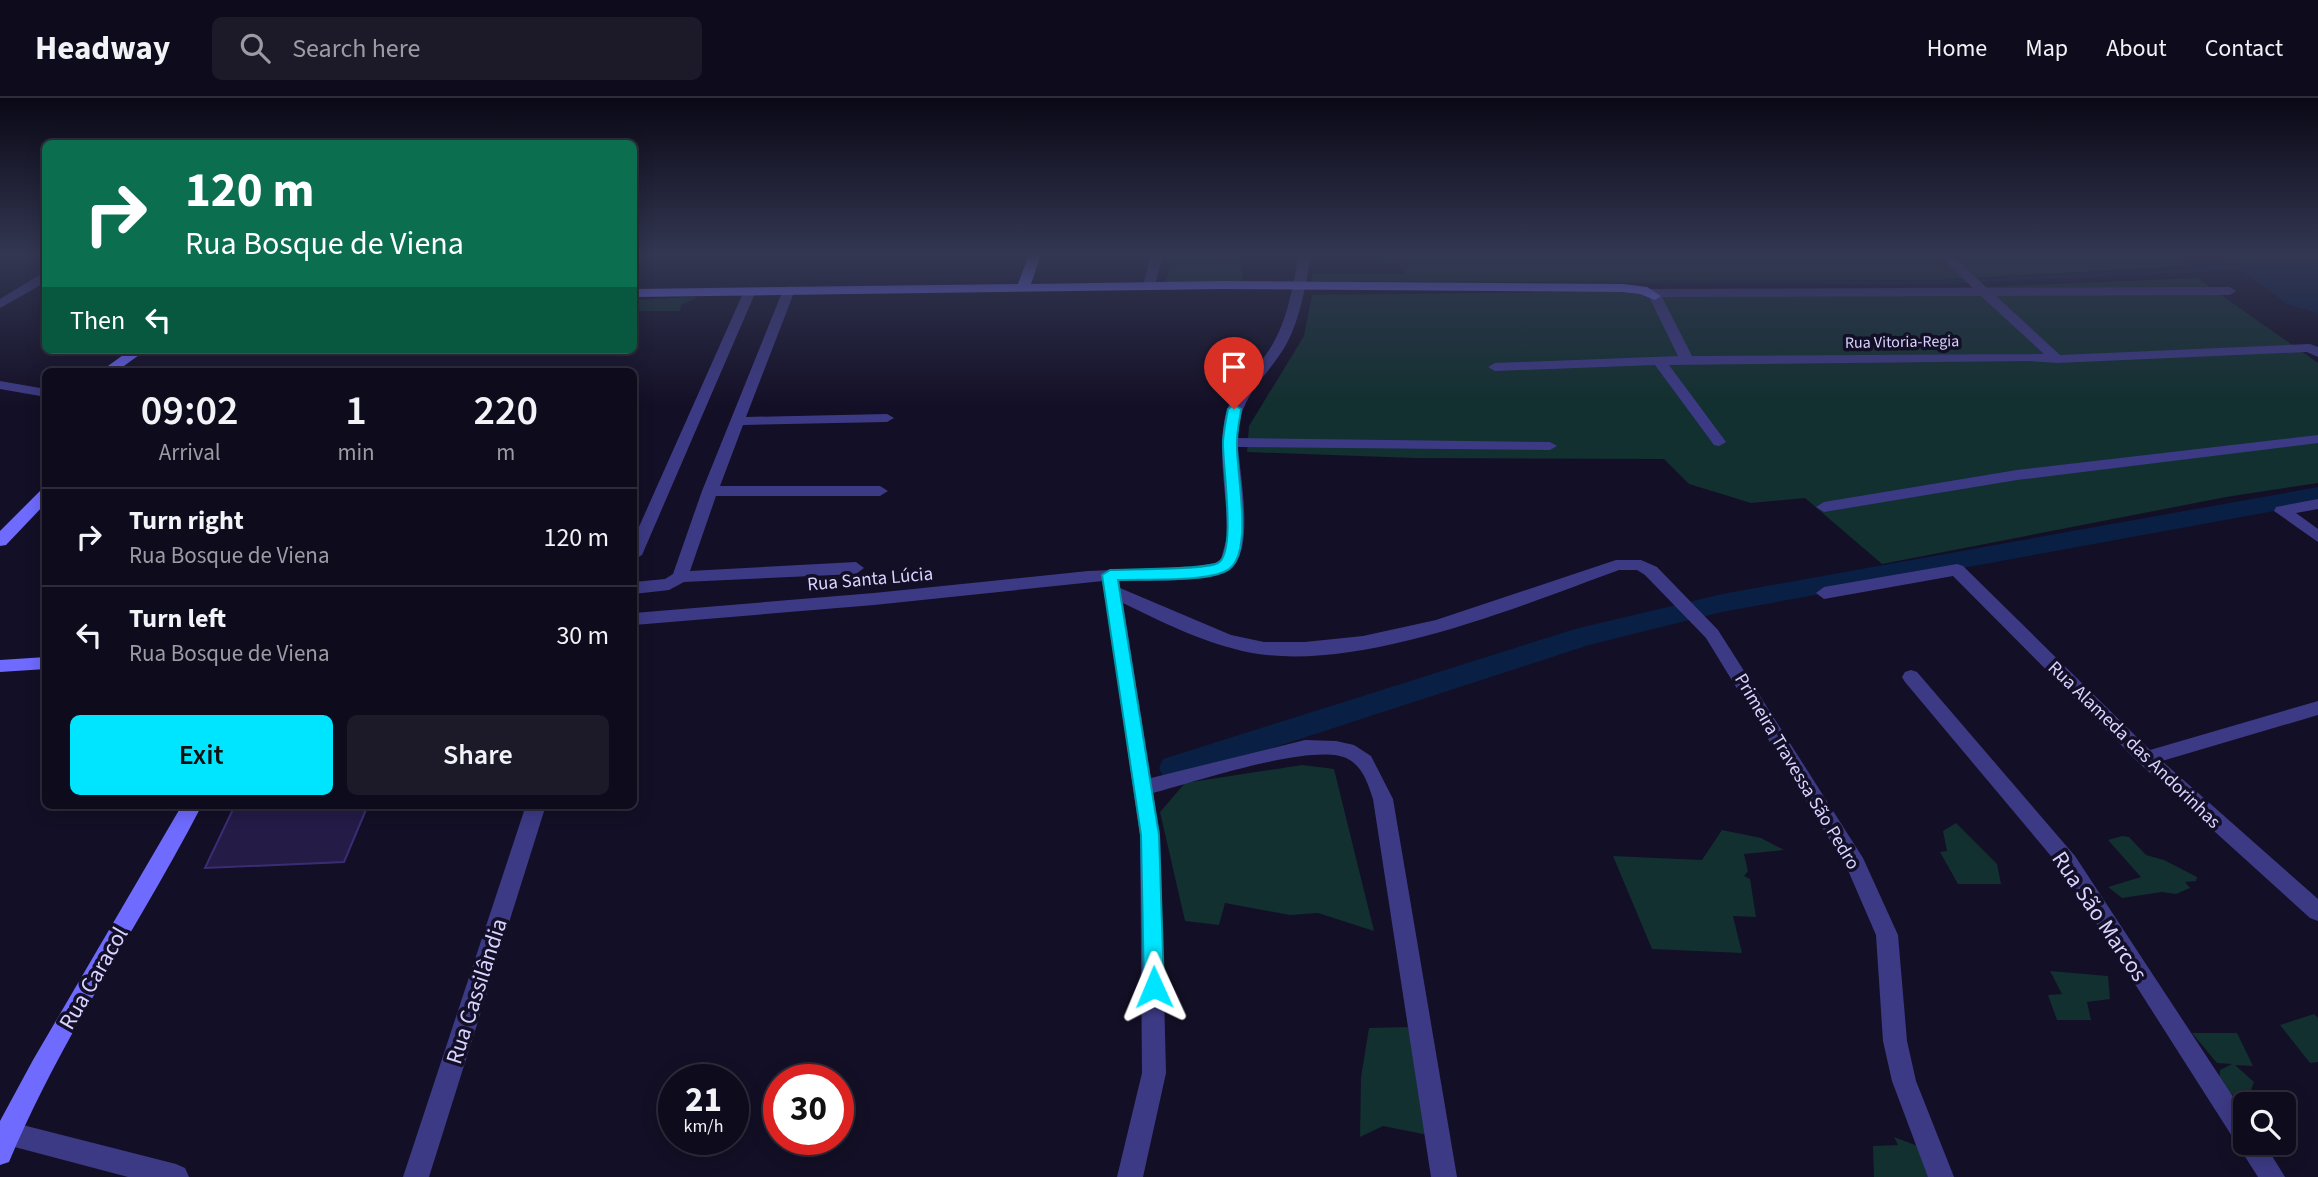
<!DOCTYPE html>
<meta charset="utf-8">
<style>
:root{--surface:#0e0b1c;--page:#1c1929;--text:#f1f3f6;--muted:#9b9ba3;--line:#2e2b3b;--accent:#00e5ff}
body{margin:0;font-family:"Source Sans 3",sans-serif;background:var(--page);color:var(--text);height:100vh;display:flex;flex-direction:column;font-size:26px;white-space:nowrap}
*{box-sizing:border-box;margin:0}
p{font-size:23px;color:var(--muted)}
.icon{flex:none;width:38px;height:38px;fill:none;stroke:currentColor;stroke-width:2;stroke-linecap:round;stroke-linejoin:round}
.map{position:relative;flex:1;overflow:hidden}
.sheet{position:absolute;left:42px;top:270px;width:595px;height:441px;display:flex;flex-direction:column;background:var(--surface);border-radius:10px;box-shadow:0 4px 18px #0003,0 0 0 2px var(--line)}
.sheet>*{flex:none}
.top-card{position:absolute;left:42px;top:42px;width:595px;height:214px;border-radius:10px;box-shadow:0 4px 18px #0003,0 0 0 2px var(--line);background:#0b6e4f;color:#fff;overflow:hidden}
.buttons{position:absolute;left:2233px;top:994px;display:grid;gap:14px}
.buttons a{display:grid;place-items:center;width:63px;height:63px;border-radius:10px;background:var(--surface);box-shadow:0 4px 18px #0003,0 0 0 2px var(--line);font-size:35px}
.speed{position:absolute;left:658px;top:966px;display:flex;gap:14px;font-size:35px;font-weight:700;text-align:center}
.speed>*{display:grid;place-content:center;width:91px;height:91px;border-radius:50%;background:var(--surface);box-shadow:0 4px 18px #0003,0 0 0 2px var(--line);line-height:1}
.speed small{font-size:18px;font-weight:400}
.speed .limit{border:10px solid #d22;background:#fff;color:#111}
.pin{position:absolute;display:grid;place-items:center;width:60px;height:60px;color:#fff;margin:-72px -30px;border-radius:50% 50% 50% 0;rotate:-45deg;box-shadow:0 0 7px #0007}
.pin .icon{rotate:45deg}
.me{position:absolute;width:77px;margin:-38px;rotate:359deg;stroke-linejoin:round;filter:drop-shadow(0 0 5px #0008)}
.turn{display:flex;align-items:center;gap:24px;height:147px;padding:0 28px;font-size:32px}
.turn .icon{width:91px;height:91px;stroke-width:2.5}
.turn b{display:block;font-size:49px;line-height:60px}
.then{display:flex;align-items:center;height:66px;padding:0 28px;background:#0003;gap:14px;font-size:26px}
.eta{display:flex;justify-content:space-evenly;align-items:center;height:119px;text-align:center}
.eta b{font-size:42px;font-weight:600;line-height:49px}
.primary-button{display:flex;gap:14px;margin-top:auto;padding:14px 28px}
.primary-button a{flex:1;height:80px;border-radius:10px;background:var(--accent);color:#111;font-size:28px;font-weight:600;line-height:80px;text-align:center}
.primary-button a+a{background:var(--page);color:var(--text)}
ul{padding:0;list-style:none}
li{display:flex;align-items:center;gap:21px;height:98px;padding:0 28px;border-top:2px solid var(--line)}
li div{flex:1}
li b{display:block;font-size:26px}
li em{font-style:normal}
header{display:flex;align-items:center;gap:42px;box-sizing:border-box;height:98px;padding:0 35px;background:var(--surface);border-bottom:2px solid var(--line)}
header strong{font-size:33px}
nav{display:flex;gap:38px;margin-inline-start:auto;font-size:24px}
.search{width:490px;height:63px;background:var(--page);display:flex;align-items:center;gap:18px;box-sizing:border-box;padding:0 24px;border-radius:10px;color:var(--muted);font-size:26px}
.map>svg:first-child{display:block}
.green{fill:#12302f}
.water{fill:#0a1f44}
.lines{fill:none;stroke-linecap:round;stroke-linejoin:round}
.canal{fill:#0a1f44;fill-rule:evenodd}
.building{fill:#241b47;stroke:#3b2d73;stroke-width:2}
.street{fill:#3d3a85;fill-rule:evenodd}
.secondary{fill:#6f6bff;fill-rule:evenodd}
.route{fill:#00e5ff;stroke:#0095a6;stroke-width:2}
.labels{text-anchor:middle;stroke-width:7;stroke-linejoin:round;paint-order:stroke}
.far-street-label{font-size:16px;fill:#d9d4ff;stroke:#130f26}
.street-label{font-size:19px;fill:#d9d4ff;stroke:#130f26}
.near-street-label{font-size:23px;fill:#d9d4ff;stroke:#130f26}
</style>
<header>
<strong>Headway</strong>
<div class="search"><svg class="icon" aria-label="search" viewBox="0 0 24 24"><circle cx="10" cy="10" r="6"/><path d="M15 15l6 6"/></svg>Search here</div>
<nav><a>Home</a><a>Map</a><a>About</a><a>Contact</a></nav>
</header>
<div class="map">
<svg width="2318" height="1079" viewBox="0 0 2318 1079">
<rect width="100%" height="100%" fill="#130f26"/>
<!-- green -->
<g class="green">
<path d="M 1172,156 L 1239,162 L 1244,185 L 1166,185 Z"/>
<path d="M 1346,156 L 2173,156 L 2188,168 L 1936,182 L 1313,183 L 1312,176 L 1407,176 L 1398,167 Z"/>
<path d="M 2197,180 L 2318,265 L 2318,385 L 2226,399 L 1882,466 L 1805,400 L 1751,405 L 1689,386 L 1664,361 L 1414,360 L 1247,354 L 1249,328 L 1304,238 L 1312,197 L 1986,189 Z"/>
<path d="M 697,199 L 681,207 L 680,213 L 634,213 L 634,202 Z"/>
<path d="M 1302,667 L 1334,671 L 1374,833 L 1318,815 L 1290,817 L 1225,805 L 1219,827 L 1185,823 L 1160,714 L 1185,685 Z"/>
<path d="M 1956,725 L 1997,766 L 2001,786 L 1958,786 L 1940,754 L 1947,753 L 1943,733 Z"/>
<path d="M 1722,732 L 1761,740 L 1784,752 L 1744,756 L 1748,773 L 1744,778 L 1750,781 L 1756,819 L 1733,818 L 1742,855 L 1652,851 L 1613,758 L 1702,762 Z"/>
<path d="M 2122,738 L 2129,739 L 2146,757 L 2164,762 L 2197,779 L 2196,783 L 2185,784 L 2190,790 L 2176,796 L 2162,794 L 2122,800 L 2108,789 L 2141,779 L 2108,742 Z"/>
<path d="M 2050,873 L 2108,878 L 2110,901 L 2087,904 L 2091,922 L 2057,922 L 2048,897 L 2062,896 Z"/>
<path d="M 2314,916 L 2318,920 L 2318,964 L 2310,965 L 2280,927 Z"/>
<path d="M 1408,929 L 1438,1039 L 1383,1028 L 1360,1039 L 1361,979 L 1369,930 Z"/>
<path d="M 2192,935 L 2237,935 L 2253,968 L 2235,967 L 2254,984 L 2246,1006 L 2219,987 L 2220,972 L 2232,966 L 2217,965 Z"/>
<path d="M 1894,1039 L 1923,1050 L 1933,1079 L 1874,1079 L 1873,1048 L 1898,1047 Z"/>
</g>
<!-- water -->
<path class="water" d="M 2223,156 L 2318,156 L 2318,215 L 2287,206 L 2242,172 L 1942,186 L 1319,183 L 1937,183 L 2235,168 Z"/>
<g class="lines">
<!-- canal -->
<path class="canal" d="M 2318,389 L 2318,405 L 1722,514 L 1589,547 L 1174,682 L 1163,679 L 1159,670 L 1163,661 L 1575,531 L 1722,496 Z"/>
</g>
<!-- building -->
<path class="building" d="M 235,707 L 368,707 L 344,764 L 205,770 Z"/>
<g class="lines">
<!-- street -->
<g class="street">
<path d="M 1151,156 L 1163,156 L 1155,188 L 1149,192 L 1143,188 Z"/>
<path d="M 1299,156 L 1311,156 C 1306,186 1301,218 1287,245 C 1267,281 1239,295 1238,340 L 1550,344 L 1557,348 L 1550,352 L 1238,349 C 1240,377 1253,443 1235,466 C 1219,487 1144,482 1118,482 L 1120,490 L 1231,537 L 1264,544 L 1305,544 L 1363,538 L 1436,522 L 1616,462 L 1641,462 L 1657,469 L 1718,532 L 1863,760 L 1898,837 L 1907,943 L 1916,983 L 1954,1079 L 1928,1079 L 1892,983 L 1883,943 L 1876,837 L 1847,770 L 1706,540 L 1645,477 L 1637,472 L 1619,472 C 1518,509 1360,574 1252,555 C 1206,546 1164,525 1123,505 L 1151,680 L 1305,642 L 1336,643 L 1354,647 L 1371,658 L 1393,701 L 1457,1079 L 1431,1079 L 1373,701 C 1368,686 1363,669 1348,661 C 1315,643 1192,685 1153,695 L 1160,737 L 1166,975 L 1143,1079 L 1117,1079 L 1142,975 L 1140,737 L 1103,483 L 874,507 L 634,527 L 634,515 L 874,495 L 1088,473 L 1192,469 L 1215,465 L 1221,461 L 1227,439 C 1228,399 1216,353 1226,315 C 1234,289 1257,272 1271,249 C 1288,222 1293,187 1299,156 Z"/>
<path d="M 1937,156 L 1951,156 L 1987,190 L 2230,189 L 2236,193 L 2230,197 L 1996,198 L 2060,257 L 2310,246 L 2318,249 L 2318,259 L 2307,254 L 2057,265 L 2029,263 L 1669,267 L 1726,344 L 1719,348 L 1714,347 L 1655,267 L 1495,273 L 1488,269 L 1495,265 L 1678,258 L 1649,199 L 1644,195 L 1650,191 L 1973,190 ZM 1981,198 L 2044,256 L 1692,258 L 1662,199 Z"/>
<path d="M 38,178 L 46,178 L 46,184 L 0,210 L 0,201 Z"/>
<path d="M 789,188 L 795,192 L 746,319 L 887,316 L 894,320 L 887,324 L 743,327 L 720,388 L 880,388 L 888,393 L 880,398 L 716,398 L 690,473 L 856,464 L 864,470 L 856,476 L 684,484 L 669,492 L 634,496 L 634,484 L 665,481 L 673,476 L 702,393 L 783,192 Z"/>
<path d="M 750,189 L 756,193 L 642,457 L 634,462 L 634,440 L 744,193 Z"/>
<path d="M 0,283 L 46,291 L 46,299 L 0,291 Z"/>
<path d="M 2318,337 L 2318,345 L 2017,382 L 1824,414 L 1816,409 L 1824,404 L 2017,372 Z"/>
<path d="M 2318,401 L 2318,411 L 2296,415 L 2318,431 L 2318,444 L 2274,413 L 2276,409 Z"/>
<path d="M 1957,466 L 1963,468 L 2150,652 L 2318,603 L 2318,617 L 2162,663 L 2318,801 L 2318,823 L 2310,820 L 2139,665 L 1953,478 L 1824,501 L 1816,495 L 1824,489 Z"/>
<path d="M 1911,572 L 1917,574 L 2075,758 L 2245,1017 L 2245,1045 L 2264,1045 L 2285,1079 L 2258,1079 L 2061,770 L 1905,584 L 1902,579 L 1905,574 Z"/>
<path d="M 526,707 L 546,707 L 429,1079 L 403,1079 Z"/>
<path d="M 7,1023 L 176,1066 L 185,1070 L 189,1079 L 128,1079 L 7,1047 L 0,1044 L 0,1026 Z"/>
</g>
<!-- secondary -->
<g class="secondary">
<path d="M 1029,156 L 1041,156 L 1031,186 L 1222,183 L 1623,186 L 1647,189 L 1661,198 L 1655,202 L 1640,196 L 1623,194 L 1222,191 L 634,199 L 634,191 L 1018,186 Z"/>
<path d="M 130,252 L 146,252 L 117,273 L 101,273 Z"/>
<path d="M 46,390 L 46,405 L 6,447 L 0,448 L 0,433 L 41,392 Z"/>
<path d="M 46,559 L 46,571 L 0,574 L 0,562 Z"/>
<path d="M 182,707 L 202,707 C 140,827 61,939 9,1064 L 0,1067 L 0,1023 L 33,962 Z"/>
</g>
</g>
<!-- sky -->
<linearGradient id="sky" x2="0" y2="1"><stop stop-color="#0a0815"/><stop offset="0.51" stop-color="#333752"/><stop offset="1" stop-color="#333752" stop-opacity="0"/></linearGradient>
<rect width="2318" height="308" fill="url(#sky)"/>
<!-- route -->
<path class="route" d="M 1234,307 L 1241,311 C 1240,321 1237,332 1237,343 C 1235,371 1256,459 1226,473 C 1205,484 1144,481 1118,482 L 1159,737 L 1164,889 L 1161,895 L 1154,898 L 1147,895 L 1144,889 L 1141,737 L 1102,477 L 1110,472 C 1130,471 1204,472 1218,465 C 1237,455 1222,365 1223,343 C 1224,332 1226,321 1228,311 Z"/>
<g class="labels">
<!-- far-street labels -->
<g class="far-street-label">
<text transform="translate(1902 243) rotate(-1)" y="6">Rua Vitoria-Regia</text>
</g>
<!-- street labels -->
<g class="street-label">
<text transform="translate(870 480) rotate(-5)" y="7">Rua Santa Lúcia</text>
<text transform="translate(2135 646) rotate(44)" y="7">Rua Alameda das Andorinhas</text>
<text transform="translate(1798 673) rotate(59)" y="7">Primeira Travessa São Pedro</text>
</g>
<!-- near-street labels -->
<g class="near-street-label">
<text transform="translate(2100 818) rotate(56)" y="8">Rua São Marcos</text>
<text transform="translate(93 880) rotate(-60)" y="8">Rua Caracol</text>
<text transform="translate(476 893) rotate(-72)" y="8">Rua Cassilândia</text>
</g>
</g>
</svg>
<div class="buttons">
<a><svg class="icon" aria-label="search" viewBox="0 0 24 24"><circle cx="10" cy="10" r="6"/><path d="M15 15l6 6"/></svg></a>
</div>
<div class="speed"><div>21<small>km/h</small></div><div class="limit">30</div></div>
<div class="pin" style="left:1234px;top:311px;background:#d93025"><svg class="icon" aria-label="arrive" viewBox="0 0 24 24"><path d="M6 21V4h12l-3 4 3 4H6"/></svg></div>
<svg class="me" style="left:1154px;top:889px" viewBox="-20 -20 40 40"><path d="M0-17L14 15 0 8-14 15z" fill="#00e5ff" stroke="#fff" stroke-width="4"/></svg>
<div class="top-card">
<div class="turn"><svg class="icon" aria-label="right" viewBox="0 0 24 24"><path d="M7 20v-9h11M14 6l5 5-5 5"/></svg><div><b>120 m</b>Rua Bosque de Viena</div></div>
<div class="then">Then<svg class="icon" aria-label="left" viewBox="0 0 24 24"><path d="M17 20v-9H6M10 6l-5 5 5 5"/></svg></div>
</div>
<section class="sheet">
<div class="eta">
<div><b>09:02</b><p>Arrival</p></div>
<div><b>1</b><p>min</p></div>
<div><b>220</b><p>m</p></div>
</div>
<ul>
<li><svg class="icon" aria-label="right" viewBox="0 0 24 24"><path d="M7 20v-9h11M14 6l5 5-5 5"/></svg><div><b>Turn right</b><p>Rua Bosque de Viena</p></div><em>120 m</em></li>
<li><svg class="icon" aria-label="left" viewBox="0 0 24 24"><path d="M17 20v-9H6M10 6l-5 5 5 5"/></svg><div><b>Turn left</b><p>Rua Bosque de Viena</p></div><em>30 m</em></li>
</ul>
<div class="primary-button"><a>Exit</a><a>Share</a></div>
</section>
</div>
